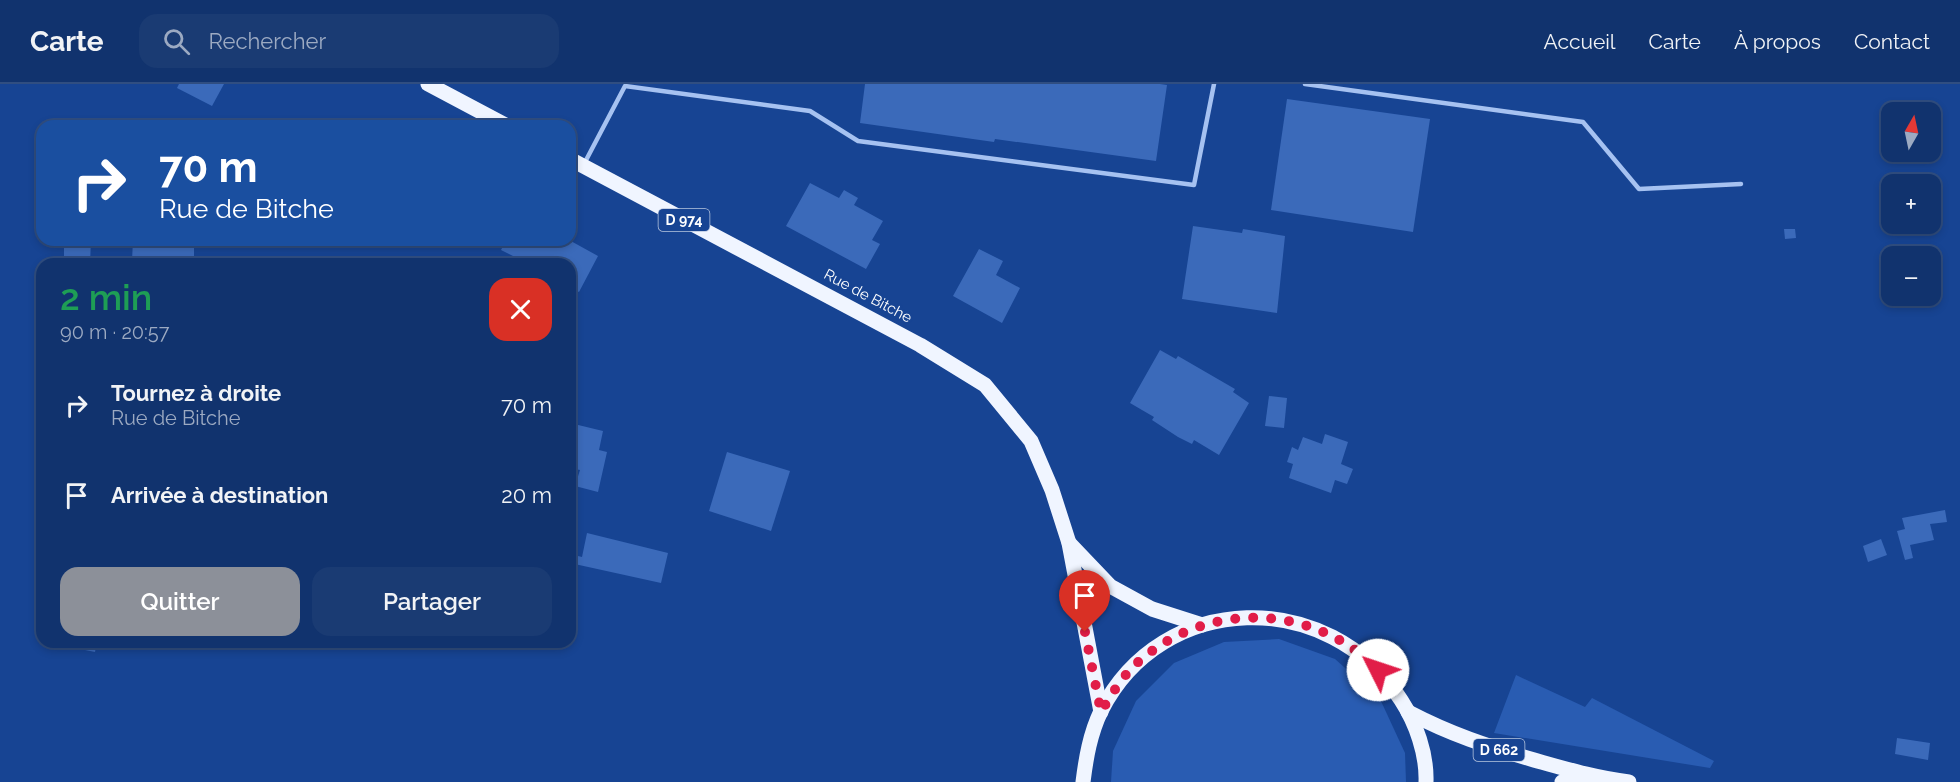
<!DOCTYPE html>
<html lang="fr">
<meta charset="utf-8">
<style>
:root{--surface:#11336e;--page:#1a3b73;--text:#f1f3f6;--muted:#9caac2;--line:#304e81;--accent:#8c9099}
body{margin:0;font-family:Raleway,sans-serif;background:var(--page);color:var(--text);height:100vh;display:flex;flex-direction:column;font-size:22px;white-space:nowrap}
*{box-sizing:border-box;margin:0}
p{font-size:20px;color:var(--muted)}
.icon{flex:none;width:33px;height:33px;fill:none;stroke:currentColor;stroke-width:2;stroke-linecap:round;stroke-linejoin:round}
.map{position:relative;flex:1;overflow:hidden}
.details{position:absolute;left:36px;top:174px;width:540px;height:390px;display:flex;flex-direction:column;background:var(--surface);border-radius:18px;box-shadow:0 3px 9px #0003,0 0 0 2px var(--line)}
.details>*{flex:none}
.guide{position:absolute;left:36px;top:36px;width:540px;height:126px;border-radius:18px;box-shadow:0 3px 9px #0003,0 0 0 2px var(--line);background:#1a4fa0;color:#fff;overflow:hidden}
.needle{width:39px;rotate:9deg}
.tools{position:absolute;left:1881px;top:18px;display:grid;gap:12px}
.tools a{display:grid;place-items:center;width:60px;height:60px;border-radius:12px;background:var(--surface);box-shadow:0 3px 9px #0003,0 0 0 2px var(--line);font-size:30px}
.pin{position:absolute;display:grid;place-items:center;width:51px;height:51px;color:#fff;margin:-62px -26px;border-radius:50% 50% 50% 0;rotate:-45deg;box-shadow:0 0 6px #0007}
.pin .icon{rotate:45deg}
.me{position:absolute;width:66px;margin:-33px;rotate:311deg;stroke-linejoin:round;filter:drop-shadow(0 0 4px #0008)}
.turn{display:flex;align-items:center;gap:21px;height:126px;padding:0 24px;font-size:27px}
.turn .icon{width:78px;height:78px;stroke-width:2.5}
.turn b{display:block;font-size:42px;line-height:51px}
.round{display:grid;place-items:center;flex:none;width:63px;height:63px;border-radius:18px;background:var(--page)}
.overview{display:flex;align-items:center;justify-content:space-between;height:102px;padding:0 24px}
h1{font-size:36px;font-weight:600;line-height:45px;color:#1e9e55}
.primary-button{display:flex;gap:12px;margin-top:auto;padding:12px 24px}
.primary-button a{flex:1;height:69px;border-radius:18px;background:var(--accent);color:#fff;font-size:24px;font-weight:600;line-height:69px;text-align:center}
.primary-button a+a{background:var(--page);color:var(--text)}
ul{padding:0;list-style:none}
li{display:flex;align-items:center;gap:18px;height:90px;padding:0 24px}
li div{flex:1}
li b{display:block;font-size:22px}
li em{font-style:normal}
header{display:flex;align-items:center;gap:36px;box-sizing:border-box;height:84px;padding:0 30px;background:var(--surface);border-bottom:2px solid var(--line)}
header strong{font-size:28px}
nav{display:flex;gap:33px;margin-inline-start:auto;font-size:21px}
.search{width:420px;height:54px;background:var(--page);display:flex;align-items:center;gap:15px;box-sizing:border-box;padding:0 21px;border-radius:18px;color:var(--muted);font-size:22px}
.map>svg:first-child{display:block}
.green{fill:#295cb2}
.building{fill:#3b6aba}
.lines{fill:none;stroke-linecap:round;stroke-linejoin:round}
.lane{stroke:#a6c2f1;stroke-width:4.5}
.primary{stroke:#f0f5ff;stroke-width:15}
.route{stroke:#e11d48;stroke-width:10;stroke-dasharray:0 18}
.labels{text-anchor:middle;stroke-width:4.5;stroke-linejoin:round;paint-order:stroke}
.shield{fill:#174493;stroke:#b9c7df;stroke-width:1.5}
.shield-label{font-size:14px;font-weight:bold;fill:#fff}
.street-label{font-size:15px;fill:#fff;stroke:#174493}
</style>
<header>
<strong>Carte</strong>
<div class="search"><svg class="icon" aria-label="search" viewBox="0 0 24 24"><circle cx="10" cy="10" r="6"/><path d="M15 15l6 6"/></svg>Rechercher</div>
<nav><a>Accueil</a><a>Carte</a><a>À propos</a><a>Contact</a></nav>
</header>
<div class="map">
<svg width="1960" height="698" viewBox="0 0 1960 698">
<rect width="100%" height="100%" fill="#174493"/>
<!-- green -->
<g class="green">
<path d="M 1279,555 L 1335,575 L 1380,615 L 1405,669 L 1406,698 L 1111,698 L 1113,667 L 1136,617 L 1174,579 L 1224,558 Z"/>
<path d="M 1516,591 L 1585,623 L 1592,614 L 1714,677 L 1710,684 L 1494,649 Z"/>
</g>
<!-- building -->
<g class="building">
<path d="M 179,0 L 224,0 L 212,22 L 177,4 Z"/>
<path d="M 865,0 L 1160,0 L 1167,1 L 1156,77 L 995,55 L 994,58 L 860,39 Z"/>
<path d="M 1287,15 L 1430,35 L 1413,148 L 1271,126 Z"/>
<path d="M 810,99 L 839,114 L 844,106 L 858,114 L 854,121 L 883,137 L 872,156 L 880,160 L 866,185 L 786,142 Z"/>
<path d="M 1193,142 L 1242,149 L 1243,145 L 1285,152 L 1277,229 L 1182,215 Z"/>
<path d="M 1784,145 L 1795,145 L 1796,154 L 1785,155 Z"/>
<path d="M 64,156 L 91,156 L 90,180 L 64,180 Z"/>
<path d="M 133,156 L 194,156 L 194,176 L 201,176 L 201,180 L 136,180 L 136,177 L 132,177 Z"/>
<path d="M 506,156 L 569,156 L 598,172 L 579,208 L 570,203 L 570,180 L 519,180 L 521,176 L 501,166 Z"/>
<path d="M 979,165 L 1003,177 L 996,191 L 1020,204 L 1002,239 L 953,212 Z"/>
<path d="M 1160,266 L 1176,275 L 1178,272 L 1235,305 L 1233,308 L 1249,319 L 1219,371 L 1194,356 L 1192,360 L 1178,353 L 1152,336 L 1154,333 L 1130,319 Z"/>
<path d="M 1269,312 L 1287,314 L 1284,344 L 1265,342 Z"/>
<path d="M 570,339 L 603,347 L 599,366 L 607,368 L 598,408 L 575,402 L 580,386 L 570,384 Z"/>
<path d="M 1325,350 L 1348,358 L 1341,380 L 1353,385 L 1347,400 L 1335,396 L 1331,409 L 1289,394 L 1293,380 L 1287,378 L 1292,363 L 1298,366 L 1303,353 L 1322,360 Z"/>
<path d="M 727,368 L 790,387 L 771,447 L 709,427 Z"/>
<path d="M 1945,426 L 1947,438 L 1930,440 L 1934,456 L 1910,461 L 1913,474 L 1905,476 L 1897,447 L 1905,445 L 1902,434 Z"/>
<path d="M 587,449 L 668,469 L 661,499 L 570,479 L 570,470 L 582,473 Z"/>
<path d="M 1881,455 L 1887,471 L 1868,478 L 1863,462 Z"/>
<path d="M 76,558 L 97,558 L 95,568 L 75,564 Z"/>
<path d="M 1897,654 L 1930,659 L 1928,676 L 1895,670 Z"/>
</g>
<g class="lines">
<!-- lane -->
<g class="lane">
<path d="M 1305,0 L 1583,38 L 1639,105 L 1741,100"/>
<path d="M 584,80 L 625,2 L 810,27 L 858,57 L 1194,101 L 1214,0"/>
</g>
<!-- primary -->
<g class="primary">
<path d="M 428,0 L 507,42"/>
<path d="M 570,75 L 920,261 L 985,301 L 1031,357 L 1052,406 L 1069,459 L 1101,628"/>
<path d="M 1069,459 L 1110,502 L 1152,525 L 1202,541"/>
<path d="M 1408,628 C 1452,651 1487,662 1534,676 C 1566,685 1596,694 1629,698"/>
<path d="M 1083,698 C 1086,674 1090,650 1101,627 C 1162,506 1329,503 1401,616 C 1416,639 1427,670 1426,698"/>
<path d="M 1562,698 L 1589,694"/>
</g>
</g>
<g class="lines">
<!-- route -->
<path class="route" d="M 1085,548 L 1101,628 C 1113,608 1125,588 1143,574 C 1213,516 1315,521 1378,586"/>
</g>
<g class="labels">
<!-- shield labels -->
<g class="shield">
<rect x="658.5" y="125" width="51" height="22" rx="4.5"/>
<rect x="1473.5" y="655" width="51" height="22" rx="4.5"/>
</g>
<g class="shield-label">
<text x="684" y="141">D 974</text>
<text x="1499" y="671">D 662</text>
</g>
<!-- street labels -->
<g class="street-label">
<text transform="translate(868 212) rotate(28)" y="5">Rue de Bitche</text>
</g>
</g>
</svg>
<div class="tools">
<a><svg class="needle" viewBox="-14 -14 28 28"><path d="M0-13l5 13h-10z" fill="#e53935"/><path d="M0 13l5-13h-10z" fill="#9caac2"/></svg></a>
<a>+</a>
<a>−</a>
</div>
<div class="pin" style="left:1085px;top:548px;background:#d93025"><svg class="icon" aria-label="arrive" viewBox="0 0 24 24"><path d="M6 21V4h12l-3 4 3 4H6"/></svg></div>
<svg class="me" style="left:1378px;top:586px" viewBox="-20 -20 40 40"><circle r="19" fill="#fff"/><path d="M0-13L10 11 0 6-10 11z" fill="#e11d48"/></svg>
<div class="guide">
<div class="turn"><svg class="icon" aria-label="right" viewBox="0 0 24 24"><path d="M7 20v-9h11M14 6l5 5-5 5"/></svg><div><b>70 m</b>Rue de Bitche</div></div>
</div>
<section class="details">
<div class="overview"><div><h1>2 min</h1><p>90 m · 20:57</p></div><a class="round" style="background:#d93025;color:#fff"><svg class="icon" aria-label="close" viewBox="0 0 24 24"><path d="M6 6l12 12M18 6L6 18"/></svg></a></div>
<ul>
<li><svg class="icon" aria-label="right" viewBox="0 0 24 24"><path d="M7 20v-9h11M14 6l5 5-5 5"/></svg><div><b>Tournez à droite</b><p>Rue de Bitche</p></div><em>70 m</em></li>
<li><svg class="icon" aria-label="arrive" viewBox="0 0 24 24"><path d="M6 21V4h12l-3 4 3 4H6"/></svg><div><b>Arrivée à destination</b></div><em>20 m</em></li>
</ul>
<div class="primary-button"><a>Quitter</a><a>Partager</a></div>
</section>
</div>
